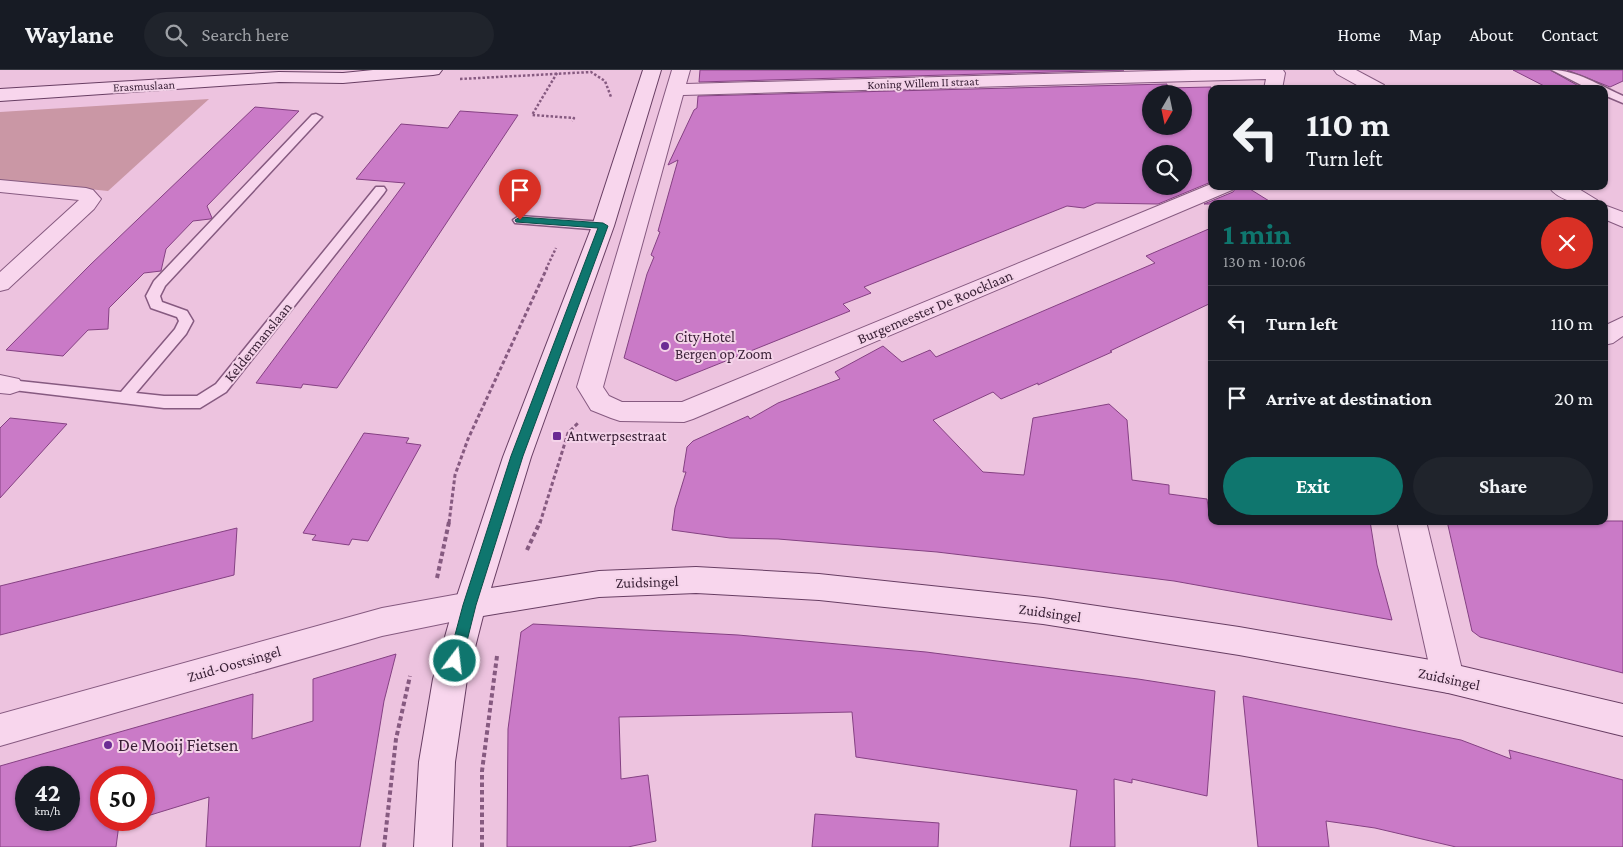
<!DOCTYPE html>
<meta charset="utf-8">
<style>
:root{--surface:#171b24;--page:#20242c;--text:#f1f3f6;--muted:#9ea1a6;--line:#363941;--accent:#0f766e}
body{margin:0;font-family:"Crimson Pro",serif;background:var(--page);color:var(--text);height:100vh;display:flex;flex-direction:column;font-size:19px;white-space:nowrap}
*{box-sizing:border-box;margin:0}
p{font-size:16px;color:var(--muted)}
.icon{flex:none;width:28px;height:28px;fill:none;stroke:currentColor;stroke-width:2;stroke-linecap:round;stroke-linejoin:round}
.map{position:relative;flex:1;overflow:hidden}
.details{position:absolute;left:1208px;top:130px;width:400px;height:325px;display:flex;flex-direction:column;background:var(--surface);border-radius:10px;box-shadow:0 1px 4px #0004}
.details>*{flex:none}
.guide{position:absolute;left:1208px;top:15px;width:400px;height:105px;border-radius:10px;box-shadow:0 1px 4px #0004;background:#171b24;color:var(--text);overflow:hidden}
.needle{width:32px;rotate:189deg}
.buttons{position:absolute;left:1142px;top:15px;display:grid;gap:10px}
.buttons a{display:grid;place-items:center;width:50px;height:50px;border-radius:50%;background:var(--surface);box-shadow:0 1px 4px #0004;font-size:25px}
.speed{position:absolute;left:15px;top:696px;display:flex;gap:10px;font-size:25px;font-weight:700;text-align:center}
.speed>*{display:grid;place-content:center;width:65px;height:65px;border-radius:50%;background:var(--surface);box-shadow:0 1px 4px #0004;line-height:1}
.speed small{font-size:12px;font-weight:400}
.speed .limit{border:8px solid #d22;background:#fff;color:#111}
.pin{position:absolute;display:grid;place-items:center;width:42px;height:42px;color:#fff;margin:-51px -21px;border-radius:50% 50% 50% 0;rotate:-45deg;box-shadow:0 0 5px #0007}
.pin .icon{rotate:45deg}
.me{position:absolute;width:55px;margin:-28px;rotate:15deg;stroke-linejoin:round;filter:drop-shadow(0 0 4px #0008)}
.turn{display:flex;align-items:center;gap:18px;height:105px;padding:0 15px;font-size:22px}
.turn .icon{width:65px;height:65px;stroke-width:2.5}
.turn b{display:block;font-size:35px;line-height:42px}
.round{display:grid;place-items:center;flex:none;width:52px;height:52px;border-radius:26px;background:var(--page)}
.overview{display:flex;align-items:center;justify-content:space-between;height:85px;padding:0 15px}
h1{font-size:30px;font-weight:700;line-height:38px;color:var(--accent)}
.primary-button{display:flex;gap:10px;margin-top:auto;padding:10px 15px}
.primary-button a{flex:1;height:58px;border-radius:30px;background:var(--accent);color:#fff;font-size:20px;font-weight:700;line-height:58px;text-align:center}
.primary-button a+a{background:var(--page);color:var(--text)}
ul{padding:0;list-style:none}
li{display:flex;align-items:center;gap:15px;height:75px;padding:0 15px;border-top:1px solid var(--line)}
li div{flex:1}
li b{display:block;font-size:19px}
li em{font-style:normal}
header{display:flex;align-items:center;gap:30px;box-sizing:border-box;height:70px;padding:0 25px;background:var(--surface);border-bottom:1px solid var(--line)}
header strong{font-size:24px}
nav{display:flex;gap:28px;margin-inline-start:auto;font-size:18px}
.search{width:350px;height:45px;background:var(--page);display:flex;align-items:center;gap:12px;box-sizing:border-box;padding:0 18px;border-radius:28px;color:var(--muted);font-size:19px}
.map>svg:first-child{display:block}
.green{fill:#ca97a5}
.building{fill:#ca7ac7;stroke:#854183;fill-rule:evenodd}
.lines{fill:none;stroke-linecap:round;stroke-linejoin:round}
.lane-casing{stroke:#865a80;stroke-width:3}
.street-casing{stroke:#865a80;stroke-width:2}
.secondary-casing{stroke:#683e63;stroke-width:2}
.path-far2{stroke:#865a80;stroke-width:2.5;stroke-dasharray:2.5 2;stroke-linecap:butt}
.path-far1{stroke:#865a80;stroke-width:3;stroke-dasharray:4 2.5;stroke-linecap:butt}
.path{stroke:#865a80;stroke-width:4;stroke-dasharray:4.5 3;stroke-linecap:butt}
.lane{fill:#f8d6ed;fill-rule:evenodd}
.street{fill:#f8d6ed;fill-rule:evenodd}
.secondary{fill:#f8d6ed;fill-rule:evenodd}
.route{fill:#0f766e;stroke:#0a4d48}
.poi-dot{fill:#6c2c94;stroke:#f4d3e9;stroke-width:2}
.labels{text-anchor:middle;stroke-width:4;stroke-linejoin:round;paint-order:stroke}
.far-street-label{font-size:12px;fill:#371e34;stroke:#f4d3e9}
.street-label{font-size:15px;fill:#371e34;stroke:#f4d3e9}
.poi-label{font-size:15px;fill:#371e34;stroke:#f4d3e9;text-anchor:start}
.near-poi-label{font-size:18px;fill:#371e34;stroke:#f4d3e9;text-anchor:start}
</style>
<header>
<strong>Waylane</strong>
<div class="search"><svg class="icon" aria-label="search" viewBox="0 0 24 24"><circle cx="10" cy="10" r="6"/><path d="M15 15l6 6"/></svg>Search here</div>
<nav><a>Home</a><a>Map</a><a>About</a><a>Contact</a></nav>
</header>
<div class="map">
<svg width="1623" height="777" viewBox="0 0 1623 777">
<rect width="100%" height="100%" fill="#edc3df"/>
<!-- green -->
<path class="green" d="M 209,29 L 108,121 L 0,110 L 0,42 Z"/>
<!-- building -->
<g class="building">
<path d="M 700,0 L 1124,0 L 699,12 Z"/>
<path d="M 1513,0 L 1550,0 L 1584,19 L 1550,19 Z"/>
<path d="M 1567,0 L 1623,0 L 1623,11 L 1610,17 Z"/>
<path d="M 1167,14 L 1167,18 L 1211,17 L 1211,112 L 1158,134 L 1096,133 L 1084,138 L 1067,136 L 864,217 L 871,223 L 843,234 L 850,241 L 676,311 L 624,288 L 647,204 L 654,187 L 651,185 L 660,162 L 658,161 L 678,90 L 668,95 L 694,40 L 697,38 L 698,26 ZM 1151,24 L 1184,24 L 1184,56 L 1151,56 ZM 1151,84 L 1184,84 L 1184,116 L 1151,116 Z"/>
<path d="M 255,37 L 299,41 L 207,136 L 212,148 L 210,149 L 193,151 L 166,179 L 161,201 L 144,203 L 109,238 L 108,259 L 88,260 L 63,286 L 6,280 L 90,195 Z"/>
<path d="M 460,41 L 518,45 L 337,318 L 303,314 L 301,318 L 256,313 L 405,113 L 356,109 L 401,54 L 448,58 Z"/>
<path d="M 1237,116 L 1245,116 L 1274,134 L 1204,134 L 1233,122 Z"/>
<path d="M 1211,158 L 1211,233 L 1110,281 L 1112,282 L 1038,315 L 1038,313 L 1001,329 L 993,322 L 933,350 L 983,402 L 1024,405 L 1033,348 L 1109,334 L 1127,350 L 1132,410 L 1169,415 L 1169,424 L 1207,429 L 1210,451 L 1370,451 L 1377,495 L 1392,550 L 1174,511 L 1055,496 L 937,482 L 778,469 L 730,468 L 672,460 L 675,438 L 686,402 L 683,402 L 687,377 L 693,371 L 748,346 L 750,349 L 778,333 L 840,309 L 835,302 L 883,276 L 902,292 L 930,280 L 936,287 L 1155,193 L 1146,186 Z"/>
<path d="M 10,348 L 67,354 L 0,428 L 0,358 Z"/>
<path d="M 364,363 L 409,368 L 406,373 L 421,375 L 368,471 L 352,469 L 349,475 L 312,470 L 316,465 L 303,463 Z"/>
<path d="M 1447,451 L 1623,451 L 1623,603 L 1480,567 L 1472,561 Z"/>
<path d="M 237,458 L 234,505 L 0,565 L 0,516 Z"/>
<path d="M 533,554 L 738,565 L 926,582 L 1138,609 L 1215,621 L 1207,726 L 1132,709 L 1132,713 L 1114,709 L 1115,777 L 1070,777 L 1077,720 L 856,687 L 852,642 L 619,647 L 621,709 L 648,705 L 656,771 L 628,777 L 507,777 L 508,659 L 521,562 Z"/>
<path d="M 396,584 L 384,631 L 360,777 L 206,777 L 209,727 L 144,747 L 144,708 L 101,708 L 101,750 L 132,750 L 119,754 L 116,777 L 0,777 L 0,696 L 253,624 L 252,669 L 313,651 L 313,609 ZM 26,708 L 69,708 L 69,750 L 26,750 Z"/>
<path d="M 1243,626 L 1461,670 L 1511,689 L 1509,680 L 1623,710 L 1623,777 L 1456,777 L 1375,758 L 1326,751 L 1329,777 L 1258,777 Z"/>
<path d="M 815,744 L 939,753 L 938,777 L 812,777 Z"/>
</g>
<g class="lines">
<!-- lane casing -->
<g class="lane-casing">
<g id="lane">
<path d="M 1552,0 C 1576,0 1601,16 1623,26 L 1623,33 L 1604,25 L 1604,19 L 1589,19 Z"/>
<path d="M 316,44 L 322,47 L 320,49 L 165,216 L 160,226 L 162,232 L 187,241 L 193,251 L 186,264 L 136,323 L 164,326 L 197,326 L 216,314 L 376,117 L 384,117 L 386,120 L 384,123 L 226,322 L 200,338 L 164,338 L 5,319 L 2,315 L 5,311 L 10,310 L 121,322 L 175,259 L 179,251 L 177,247 L 151,238 L 146,226 L 154,211 L 312,45 Z"/>
<path d="M 519,146 L 603,152 L 609,156 L 603,160 L 515,153 L 513,150 Z"/>
</g>
</g>
<!-- street casing -->
<g class="street-casing">
<g id="street">
<path d="M 672,0 L 690,0 L 686,14 L 1192,0 L 1283,0 L 1285,3 L 1282,19 L 1264,19 L 1266,9 L 683,25 L 603,317 L 609,326 L 622,332 L 682,332 L 1211,114 L 1211,116 L 1235,116 L 1232,120 L 693,349 L 684,352 L 620,351 L 611,348 L 591,340 L 577,317 Z"/>
<path d="M 1334,0 L 1356,0 L 1384,15 L 1387,19 L 1364,19 L 1337,4 Z"/>
<path d="M 0,110 L 86,118 L 93,120 L 101,129 L 94,139 L 8,219 L 0,221 L 0,202 L 79,130 L 0,122 Z"/>
<path d="M 1548,116 L 1574,116 L 1597,130 L 1600,134 C 1582,134 1560,133 1548,116 Z"/>
<path d="M 1604,135 L 1623,142 L 1623,157 L 1604,149 Z"/>
<path d="M 1623,247 L 1623,266 L 1613,273 L 1604,275 L 1604,256 Z"/>
<path d="M 0,305 L 19,309 L 23,315 L 19,321 L 10,324 L 0,323 Z"/>
<path d="M 1397,451 L 1426,451 L 1464,608 L 1460,619 L 1448,623 L 1436,619 L 1432,608 Z"/>
<path d="M 470,522 L 481,526 L 486,535 L 481,544 L 470,548 L 382,566 L 0,676 L 0,644 L 382,538 Z"/>
</g>
</g>
<!-- secondary casing -->
<g class="secondary-casing">
<g id="secondary">
<path d="M 373,0 L 442,0 L 439,4 L 433,5 L 343,13 L 279,12 L 0,31 L 0,19 L 279,2 L 343,3 Z"/>
<path d="M 643,0 L 661,0 L 614,156 L 531,387 L 491,518 L 599,501 L 696,497 L 819,504 L 1043,528 L 1239,557 L 1448,593 L 1623,634 L 1623,666 L 1448,623 L 1239,585 L 1043,554 L 819,530 L 696,523 L 599,527 L 483,546 L 467,609 L 455,692 L 452,777 L 414,777 L 419,692 L 433,609 L 454,535 L 503,387 L 592,156 Z"/>
</g>
</g>
<!-- path-far2 -->
<g class="path-far2">
<path d="M 557,3 L 532,45 L 574,48 L 572,51"/>
<path d="M 460,9 L 591,2 L 605,11 L 611,27"/>
<path d="M 546,199 L 556,178"/>
</g>
<!-- path-far1 -->
<g class="path-far1">
<path d="M 449,453 L 455,405 L 468,369 L 547,198"/>
<path d="M 540,453 L 568,363 L 578,353"/>
</g>
<!-- path -->
<g class="path">
<path d="M 527,480 L 540,452"/>
<path d="M 437,508 L 449,452"/>
<path d="M 384,777 L 396,669 L 410,606"/>
<path d="M 482,777 L 482,701 L 497,586"/>
</g>
<!-- lane -->
<use href="#lane" class="lane"/>
<!-- street -->
<use href="#street" class="street"/>
<!-- secondary -->
<use href="#secondary" class="secondary"/>
</g>
<!-- route -->
<path class="route" d="M 520,147 L 603,153 L 608,156 L 523,386 L 476,535 L 462,591 L 460,595 L 455,597 L 450,595 L 448,591 L 463,535 L 511,386 L 598,158 L 516,152 L 515,150 Z"/>
<!-- markers -->
<g class="poi-dot">
<circle cx="665" cy="276" r="5"/>
<rect x="552" y="361" width="10" height="10" rx="2.5"/>
<circle cx="108" cy="675" r="5"/>
</g>
<g class="labels">
<!-- far-street labels -->
<g class="far-street-label">
<text transform="translate(923 13) rotate(-2)" y="4">Koning Willem II straat</text>
<text transform="translate(144 16) rotate(-3)" y="4">Erasmuslaan</text>
</g>
<!-- street labels -->
<g class="street-label">
<text transform="translate(935 237) rotate(-23)" y="5">Burgemeester De Roocklaan</text>
<text transform="translate(258 272) rotate(-51)" y="5">Keldermanslaan</text>
<text transform="translate(647 512) rotate(-2)" y="5">Zuidsingel</text>
<text transform="translate(1050 543) rotate(8)" y="5">Zuidsingel</text>
<text transform="translate(234 594) rotate(-16)" y="5">Zuid-Oostsingel</text>
<text transform="translate(1449 609) rotate(12)" y="5">Zuidsingel</text>
</g>
<!-- poi labels -->
<g class="poi-label">
<text x="675" y="272">City Hotel<tspan x="675" dy="17">Bergen op Zoom</tspan></text>
<text x="567" y="371">Antwerpsestraat</text>
</g>
<!-- near-poi labels -->
<g class="near-poi-label">
<text x="118" y="681">De Mooij Fietsen</text>
</g>
</g>
</svg>
<div class="buttons">
<a><svg class="needle" viewBox="-14 -14 28 28"><path d="M0-13l5 13h-10z" fill="#e53935"/><path d="M0 13l5-13h-10z" fill="#9ea1a6"/></svg></a>
<a><svg class="icon" aria-label="search" viewBox="0 0 24 24"><circle cx="10" cy="10" r="6"/><path d="M15 15l6 6"/></svg></a>
</div>
<div class="speed"><div>42<small>km/h</small></div><div class="limit">50</div></div>
<div class="pin" style="left:520px;top:150px;background:#d93025"><svg class="icon" aria-label="arrive" viewBox="0 0 24 24"><path d="M6 21V4h12l-3 4 3 4H6"/></svg></div>
<svg class="me" style="left:455px;top:591px" viewBox="-20 -20 40 40"><circle r="17" fill="#0f766e" stroke="#fff" stroke-width="3"/><path d="M0-11L8 9 0 5-8 9z" fill="#fff"/></svg>
<div class="guide">
<div class="turn"><svg class="icon" aria-label="left" viewBox="0 0 24 24"><path d="M17 20v-9H6M10 6l-5 5 5 5"/></svg><div><b>110 m</b>Turn left</div></div>
</div>
<section class="details">
<div class="overview"><div><h1>1 min</h1><p>130 m · 10:06</p></div><a class="round" style="background:#d93025;color:#fff"><svg class="icon" aria-label="close" viewBox="0 0 24 24"><path d="M6 6l12 12M18 6L6 18"/></svg></a></div>
<ul>
<li><svg class="icon" aria-label="left" viewBox="0 0 24 24"><path d="M17 20v-9H6M10 6l-5 5 5 5"/></svg><div><b>Turn left</b></div><em>110 m</em></li>
<li><svg class="icon" aria-label="arrive" viewBox="0 0 24 24"><path d="M6 21V4h12l-3 4 3 4H6"/></svg><div><b>Arrive at destination</b></div><em>20 m</em></li>
</ul>
<div class="primary-button"><a>Exit</a><a>Share</a></div>
</section>
</div>
